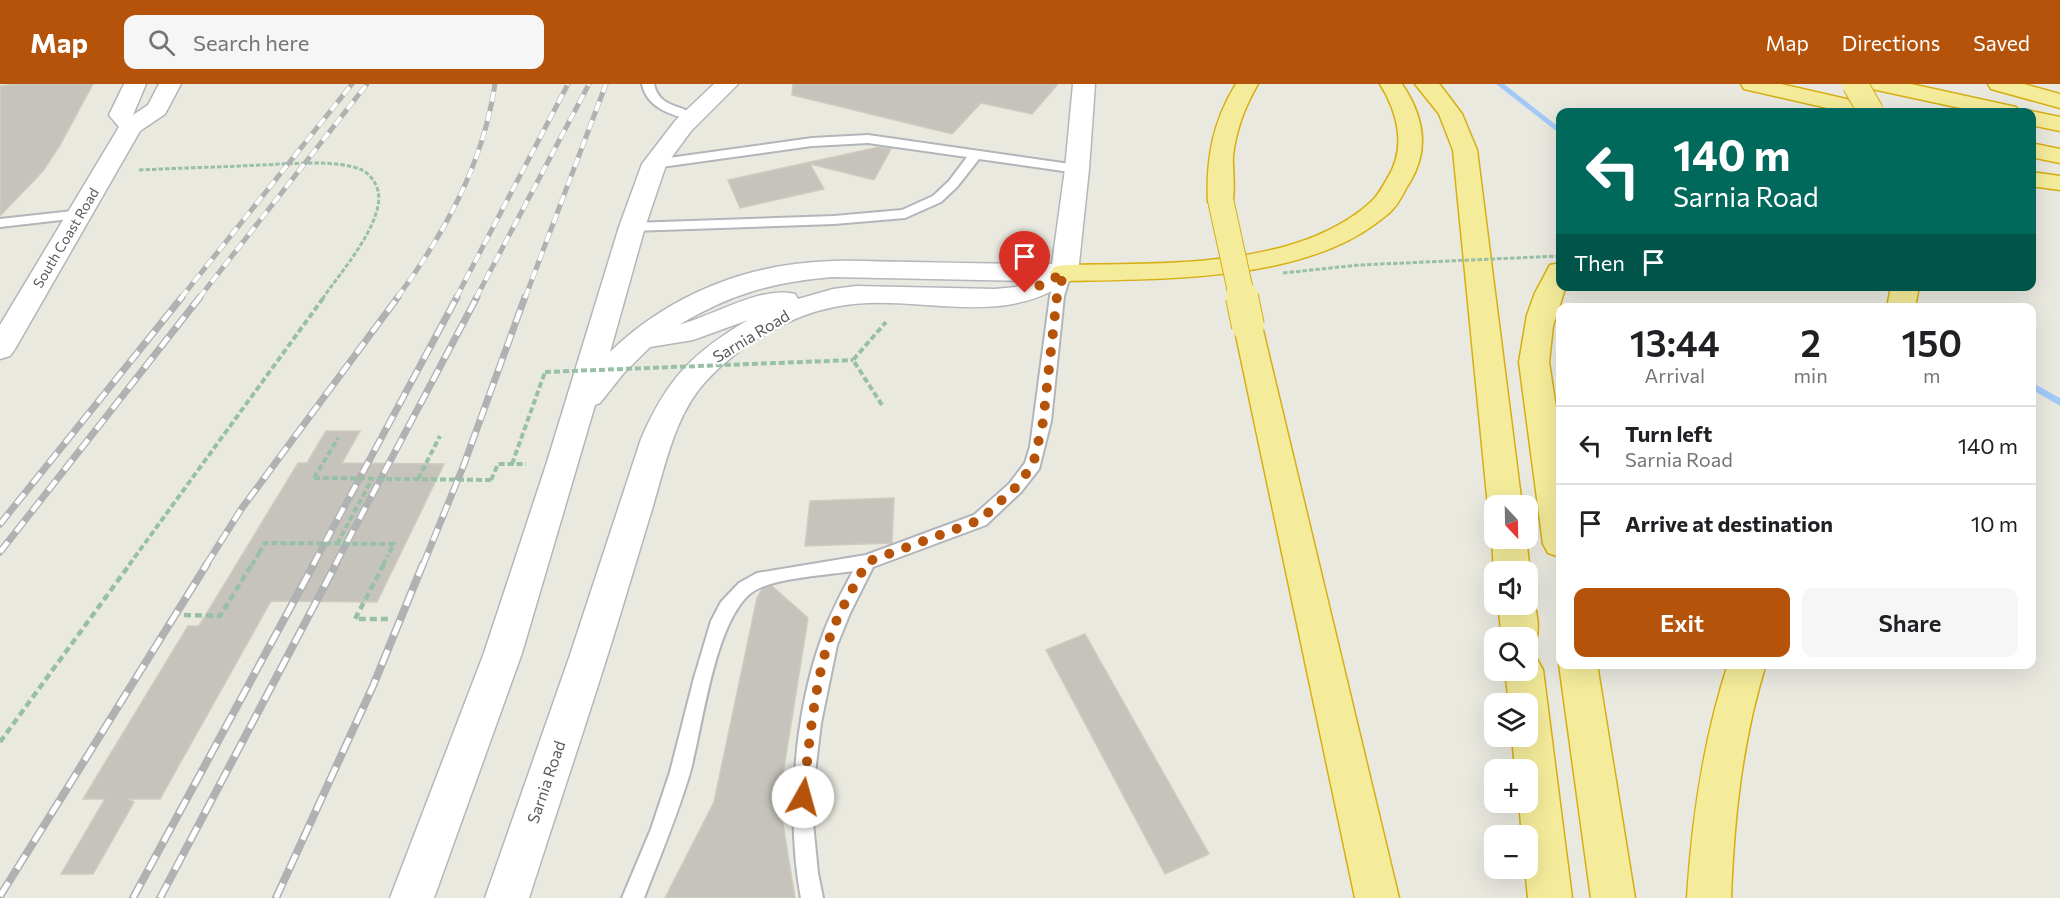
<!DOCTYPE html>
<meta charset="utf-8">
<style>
:root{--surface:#fff;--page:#f6f6f6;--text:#202124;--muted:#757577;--line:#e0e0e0;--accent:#b45309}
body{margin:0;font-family:Commissioner,sans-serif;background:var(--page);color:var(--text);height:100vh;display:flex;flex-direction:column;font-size:22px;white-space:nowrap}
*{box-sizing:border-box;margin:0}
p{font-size:20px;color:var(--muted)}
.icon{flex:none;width:33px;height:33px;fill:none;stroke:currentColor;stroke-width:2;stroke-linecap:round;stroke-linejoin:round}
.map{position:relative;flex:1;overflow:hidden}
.drawer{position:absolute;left:1556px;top:219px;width:480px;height:366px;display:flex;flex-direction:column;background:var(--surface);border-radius:12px;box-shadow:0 6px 24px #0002}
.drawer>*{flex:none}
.top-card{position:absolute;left:1556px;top:24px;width:480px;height:183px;border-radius:12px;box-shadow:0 6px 24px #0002;background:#00695c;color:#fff;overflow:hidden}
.needle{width:39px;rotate:158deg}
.controls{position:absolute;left:1484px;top:411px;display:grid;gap:12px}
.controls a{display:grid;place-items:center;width:54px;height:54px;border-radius:12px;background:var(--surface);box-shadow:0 6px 24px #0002;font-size:30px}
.pin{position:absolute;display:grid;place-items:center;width:51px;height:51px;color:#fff;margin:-62px -26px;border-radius:50% 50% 50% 0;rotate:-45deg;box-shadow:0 0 6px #0007}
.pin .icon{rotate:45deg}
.me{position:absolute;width:66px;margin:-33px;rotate:7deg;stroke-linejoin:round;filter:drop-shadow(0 0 4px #0008)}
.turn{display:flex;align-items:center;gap:21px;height:126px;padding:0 18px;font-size:27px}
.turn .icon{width:78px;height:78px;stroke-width:2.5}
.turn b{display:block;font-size:42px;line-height:51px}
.then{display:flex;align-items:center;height:57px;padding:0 18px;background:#0003;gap:12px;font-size:22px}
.eta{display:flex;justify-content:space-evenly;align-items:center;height:102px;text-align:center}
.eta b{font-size:36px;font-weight:600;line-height:42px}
.action{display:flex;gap:12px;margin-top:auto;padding:12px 18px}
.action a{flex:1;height:69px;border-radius:12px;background:var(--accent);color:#fff;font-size:24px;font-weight:600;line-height:69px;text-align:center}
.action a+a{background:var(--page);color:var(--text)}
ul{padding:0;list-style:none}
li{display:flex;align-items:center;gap:18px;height:78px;padding:0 18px;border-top:2px solid var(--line)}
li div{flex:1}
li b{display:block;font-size:22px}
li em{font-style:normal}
header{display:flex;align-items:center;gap:36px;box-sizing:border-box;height:84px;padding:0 30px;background:var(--accent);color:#fff}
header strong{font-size:28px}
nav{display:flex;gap:33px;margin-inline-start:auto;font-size:21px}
.search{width:420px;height:54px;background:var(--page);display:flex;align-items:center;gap:15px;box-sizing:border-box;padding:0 21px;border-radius:12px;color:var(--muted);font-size:22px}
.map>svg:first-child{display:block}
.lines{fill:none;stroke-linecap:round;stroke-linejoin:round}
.stream{fill:#a3caf7;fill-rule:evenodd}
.building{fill:#c6c3bc;stroke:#cecbbf;stroke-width:1.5}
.service-casing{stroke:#b2b5b9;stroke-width:4}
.tertiary-casing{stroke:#b2b5b9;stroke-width:3}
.secondary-casing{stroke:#b3b6bb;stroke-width:3}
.trunk-casing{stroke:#d7ae13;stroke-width:3}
.path-far2{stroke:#98c0a7;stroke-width:3;stroke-dasharray:4.5 2;stroke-linecap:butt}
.path-far1{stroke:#98c0a7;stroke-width:4;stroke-dasharray:6 3;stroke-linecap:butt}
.path{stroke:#98c0a7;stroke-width:4.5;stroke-dasharray:7 4;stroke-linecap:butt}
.service{fill:#fff;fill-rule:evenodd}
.tertiary{fill:#fff;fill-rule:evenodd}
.secondary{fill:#fff;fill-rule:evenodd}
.trunk{fill:#f5ec9b;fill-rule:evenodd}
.rail-far2-casing{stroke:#b0b1b1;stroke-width:5}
.rail-far1-casing{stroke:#b0b1b1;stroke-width:7}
.rail-casing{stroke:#b0b1b1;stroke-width:8}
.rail-far2{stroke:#fff;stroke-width:4;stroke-dasharray:10;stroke-linecap:butt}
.rail-far1{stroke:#fff;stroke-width:4.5;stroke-dasharray:13;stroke-linecap:butt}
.rail{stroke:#fff;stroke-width:5;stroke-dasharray:16;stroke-linecap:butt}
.trunk-bridge-far1-casing{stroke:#d7ae13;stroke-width:27;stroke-linecap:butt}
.trunk-bridge-casing{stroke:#d7ae13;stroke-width:34;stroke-linecap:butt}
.path-bridge-far1{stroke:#98c0a7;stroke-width:3;stroke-dasharray:4.5 2;stroke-linecap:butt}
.path-bridge{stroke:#98c0a7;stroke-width:4;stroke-dasharray:6 3;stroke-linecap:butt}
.trunk-bridge-far1{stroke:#f5ec9b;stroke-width:25}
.trunk-bridge{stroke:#f5ec9b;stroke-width:32}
.route{stroke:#b45309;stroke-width:10;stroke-dasharray:0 18}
.labels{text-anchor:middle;stroke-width:4.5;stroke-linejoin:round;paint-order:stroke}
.far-street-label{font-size:14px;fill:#585b5f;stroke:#fff}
.street-label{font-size:16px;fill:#585b5f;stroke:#fff}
</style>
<header>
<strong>Map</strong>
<div class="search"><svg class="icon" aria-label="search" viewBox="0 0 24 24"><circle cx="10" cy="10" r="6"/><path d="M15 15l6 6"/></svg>Search here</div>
<nav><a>Map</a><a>Directions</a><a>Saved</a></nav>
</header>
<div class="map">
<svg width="2060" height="814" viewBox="0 0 2060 814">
<rect width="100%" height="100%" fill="#eae9e0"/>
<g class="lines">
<!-- stream -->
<g class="stream">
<path d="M 1496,0 L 1504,0 L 1560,44 L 1560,50 Z"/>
<path d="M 2031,298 L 2060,314 L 2060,322 L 2031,305 Z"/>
</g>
</g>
<!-- building -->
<g class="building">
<path d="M 18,0 L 93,0 L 60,61 L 43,87 L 0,132 L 0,2 Z"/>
<path d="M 793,0 L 1058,0 L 1032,30 L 981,19 L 952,50 L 792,11 Z"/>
<path d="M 879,63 L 891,65 L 874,96 L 810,80 L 824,105 L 740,124 L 728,96 Z"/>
<path d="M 326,347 L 360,347 L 342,379 L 444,380 L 377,518 L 271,517 L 160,715 L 128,715 L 134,718 L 93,790 L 61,790 L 105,715 L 83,715 L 188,542 L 199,542 L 298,379 L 307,379 Z"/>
<path d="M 894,414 L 892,459 L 805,462 L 810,417 Z"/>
<path d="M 772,502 L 808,534 L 779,715 L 795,814 L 665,814 L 714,718 L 757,514 L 762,505 Z"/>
<path d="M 1085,550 L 1209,770 L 1165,790 L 1046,566 Z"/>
</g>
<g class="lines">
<!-- service casing -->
<g class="service-casing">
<g id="service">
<path d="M 642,0 L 654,0 C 659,25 683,20 698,33 L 692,36 C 671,31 647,24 642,0 Z"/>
<path d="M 868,51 L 1077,81 L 1083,85 L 1077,89 L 979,75 L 957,103 L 941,118 L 905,134 L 834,140 L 632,147 L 625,143 L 632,139 L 834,132 L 902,126 L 933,112 L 949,97 L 967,73 L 868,59 L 812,62 L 654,84 L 648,80 L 654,76 L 812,54 Z"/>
<path d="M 82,126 L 88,130 L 87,133 L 0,143 L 0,135 Z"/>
<path d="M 1064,185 L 1071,189 L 1064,212 L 1051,337 L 1039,385 L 1021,408 L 986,441 L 873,483 L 850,529 L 837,561 L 821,639 L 815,689 L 813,739 L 818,789 L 823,814 L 801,814 C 786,735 794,629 822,553 C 830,530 842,508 853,487 C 828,491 770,494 751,509 C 714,539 703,642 690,689 C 677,732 660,773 644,814 L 622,814 L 651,745 L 670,688 L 694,594 L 711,537 L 721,518 L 739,499 L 757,489 L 866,471 L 974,431 L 1009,400 L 1025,379 L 1030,363 L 1050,212 L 1057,189 Z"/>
</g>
</g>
<!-- tertiary casing -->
<g class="tertiary-casing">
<path id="tertiary" d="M 124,0 L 146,0 L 133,31 L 148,21 L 159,0 L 181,0 L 165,30 L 140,47 L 15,265 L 10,272 L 0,275 L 0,241 L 119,43 L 109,31 Z"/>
</g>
<!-- secondary casing -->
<g class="secondary-casing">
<path id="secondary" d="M 714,0 L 738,0 L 691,47 L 666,81 L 645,143 L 610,268 C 670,210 749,179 833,177 C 858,176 884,178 910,178 C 957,179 1004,180 1052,180 L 1065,85 L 1073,0 L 1095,0 L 1089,85 L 1078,189 C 1073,196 1066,199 1059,203 C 990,244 908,207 834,223 C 788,232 739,262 707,296 C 675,330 666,379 653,422 C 641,462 629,501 617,541 C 589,632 558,723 529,814 L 485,814 L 570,571 L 641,355 C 667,295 692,269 748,236 L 693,256 L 650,263 L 623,290 L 600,319 L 595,321 L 522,569 L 434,814 L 390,814 L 484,569 L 547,378 L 619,143 L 642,80 L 675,37 ZM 832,193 L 1030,197 L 1016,203 L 995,205 L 856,202 L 833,205 L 798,215 L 795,210 C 763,201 712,232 679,241 C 730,210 773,198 832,193 Z"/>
</g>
<!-- trunk casing -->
<g class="trunk-casing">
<g id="trunk">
<path d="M 1236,0 L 1258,0 C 1245,22 1236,46 1233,72 C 1232,85 1237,114 1230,123 L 1221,126 L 1212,123 L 1208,118 C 1206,75 1213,37 1236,0 Z"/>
<path d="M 1380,0 L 1402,0 C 1423,31 1430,65 1410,98 C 1404,107 1400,118 1393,125 C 1388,131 1381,135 1375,140 C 1297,198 1158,195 1064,197 L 1054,195 L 1050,189 L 1054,183 L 1064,181 C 1160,179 1297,186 1372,117 C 1378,111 1383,102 1387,95 C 1407,64 1398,29 1380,0 Z"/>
<path d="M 1415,0 L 1439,0 L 1441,2 L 1462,30 L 1477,66 L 1522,422 L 1494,422 L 1494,431 L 1488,422 L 1453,66 L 1439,30 Z"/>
<path d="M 1741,0 L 1781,0 L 1881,23 L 1885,28 L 1845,28 L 1744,5 Z"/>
<path d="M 1869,0 L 1911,0 L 2016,23 L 2020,28 L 1979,28 L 1872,5 Z"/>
<path d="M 1988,0 L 2024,0 L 2060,10 L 2060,24 L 1991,5 Z"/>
<path d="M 2031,27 L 2060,33 L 2060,47 L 2031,41 L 2031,28 L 2025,28 Z"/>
<path d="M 2031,59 L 2060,65 L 2060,79 L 2031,73 Z"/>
<path d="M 2031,88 L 2060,92 L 2060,106 L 2031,102 Z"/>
<path d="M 1560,179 L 1560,202 L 1566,202 L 1553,242 L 1549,278 L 1560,350 L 1560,473 L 1548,469 L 1543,460 L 1519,278 L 1527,231 L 1535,209 L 1550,181 Z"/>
<path d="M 1891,202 L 1919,202 L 1915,224 L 1887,224 Z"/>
<path d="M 1248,233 L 1258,235 L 1262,242 L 1399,814 L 1355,814 L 1234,242 L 1238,235 Z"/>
<path d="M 1494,450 L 1494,454 L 1526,454 L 1530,488 L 1527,493 L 1527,488 L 1494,488 L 1492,454 Z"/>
<path d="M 1527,509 C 1539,522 1541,550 1533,565 L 1527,567 L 1527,554 L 1502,554 L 1498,520 L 1527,520 Z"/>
<path d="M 1527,571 L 1537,575 L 1543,586 L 1572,814 L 1528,814 L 1525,784 L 1527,784 L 1527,752 L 1522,752 L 1519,718 L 1527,718 L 1527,686 L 1515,686 L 1512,652 L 1527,652 L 1527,620 L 1509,620 L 1505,586 L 1527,586 Z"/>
<path d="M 1560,578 L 1560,580 L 1597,580 L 1635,814 L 1591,814 L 1559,580 Z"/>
<path d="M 1728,580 L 1766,580 C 1742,657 1734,734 1731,814 L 1687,814 C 1692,734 1703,657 1728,580 Z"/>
</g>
</g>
<!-- path-far2 -->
<path class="path-far2" d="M 139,86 C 180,84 221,83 262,81 C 288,80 338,75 362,86 C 369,89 376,98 378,107 C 385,138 340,189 323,214"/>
<!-- path-far1 -->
<g class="path-far1">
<path d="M 882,321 L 853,276 L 886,238"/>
<path d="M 512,380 L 545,288"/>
<path d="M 314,394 L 338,354"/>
<path d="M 418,395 L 440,352"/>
<path d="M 491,396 L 498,380 L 526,380"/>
<path d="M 337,460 L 372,395"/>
<path d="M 129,481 L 324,213"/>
<path d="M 252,481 L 259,469"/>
<path d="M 383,481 L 388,471"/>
</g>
<!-- path -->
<g class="path">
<path d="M 384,480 L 355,535 L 391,535"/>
<path d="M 184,531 L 220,532 L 252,480"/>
<path d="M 0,658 L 130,480"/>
</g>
<!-- service -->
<use href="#service" class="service"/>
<!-- tertiary -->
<use href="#tertiary" class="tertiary"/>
<!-- secondary -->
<use href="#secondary" class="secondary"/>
<!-- trunk -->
<use href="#trunk" class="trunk"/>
<!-- rail-far2 casing -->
<g class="rail-far2-casing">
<g id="rail-far2">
<path d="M 181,214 L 352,0"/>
<path d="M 199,214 L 367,0"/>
<path d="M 397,214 C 445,149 483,80 495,0"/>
<path d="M 456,214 L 568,0"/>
<path d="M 476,214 L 589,0"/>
<path d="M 525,214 L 606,0"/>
</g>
</g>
<!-- rail-far1 casing -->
<g class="rail-far1-casing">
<g id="rail-far1">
<path d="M 0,440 L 182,213"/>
<path d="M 0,468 L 200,213"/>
<path d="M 206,481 L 242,424 L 398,213"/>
<path d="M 313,481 L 457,213"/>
<path d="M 335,481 L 477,213"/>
<path d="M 423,481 L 463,383 L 525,213"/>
</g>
</g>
<!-- rail casing -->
<g class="rail-casing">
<g id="rail">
<path d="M 0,812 L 207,480"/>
<path d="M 133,814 L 314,480"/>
<path d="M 160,814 L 336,480"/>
<path d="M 276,814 L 373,602 L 423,480"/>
</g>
</g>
<!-- rail-far2 -->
<use href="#rail-far2" class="rail-far2"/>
<!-- rail-far1 -->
<use href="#rail-far1" class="rail-far1"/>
<!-- rail -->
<use href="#rail" class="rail"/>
<!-- trunk-bridge-far1 casing -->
<g class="trunk-bridge-far1-casing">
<g id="trunk-bridge-far1">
<path d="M 1855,0 L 1871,28"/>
<path d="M 1221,118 L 1242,214"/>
</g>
</g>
<!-- trunk-bridge casing -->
<g class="trunk-bridge-casing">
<path id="trunk-bridge" d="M 1242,213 L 1248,242"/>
</g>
<!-- path-bridge-far1 -->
<path class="path-bridge-far1" d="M 1283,189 L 1359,181 L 1560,172"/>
<!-- path-bridge -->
<g class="path-bridge">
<path d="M 545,288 L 853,276"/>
<path d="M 314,394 L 491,396"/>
<path d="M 259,469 L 265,459 L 394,460 L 388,471"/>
</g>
<!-- trunk-bridge-far1 -->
<use href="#trunk-bridge-far1" class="trunk-bridge-far1"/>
<!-- trunk-bridge -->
<use href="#trunk-bridge" class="trunk-bridge"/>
</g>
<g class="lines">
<!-- route -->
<path class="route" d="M 803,713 C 809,663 813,611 827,562 C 836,532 853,505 867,478 L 980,436 L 1015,404 L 1033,381 L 1043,338 L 1057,212 L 1064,189 L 1025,209"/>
</g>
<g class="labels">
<!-- far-street labels -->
<g class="far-street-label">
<text transform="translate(66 154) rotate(-59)" y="5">South Coast Road</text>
</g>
<!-- street labels -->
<g class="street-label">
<text transform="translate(751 252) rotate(-31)" y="6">Sarnia Road</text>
<text transform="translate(546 698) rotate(-71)" y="6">Sarnia Road</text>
</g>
</g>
</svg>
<div class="controls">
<a><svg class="needle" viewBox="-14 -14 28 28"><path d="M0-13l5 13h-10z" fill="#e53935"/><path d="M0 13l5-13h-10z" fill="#757577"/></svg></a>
<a><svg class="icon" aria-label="sound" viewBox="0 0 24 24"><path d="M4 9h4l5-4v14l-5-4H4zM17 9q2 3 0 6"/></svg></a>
<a><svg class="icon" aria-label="search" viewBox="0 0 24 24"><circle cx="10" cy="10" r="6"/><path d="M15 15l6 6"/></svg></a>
<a><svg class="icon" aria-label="layers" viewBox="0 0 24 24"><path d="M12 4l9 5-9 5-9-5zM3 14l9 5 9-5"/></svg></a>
<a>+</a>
<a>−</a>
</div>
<div class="pin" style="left:1025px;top:209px;background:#d93025"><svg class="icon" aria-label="arrive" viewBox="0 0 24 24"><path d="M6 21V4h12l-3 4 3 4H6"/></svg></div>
<svg class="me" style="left:803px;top:713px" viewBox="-20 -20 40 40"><circle r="19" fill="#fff"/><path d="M0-13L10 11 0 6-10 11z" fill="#b45309"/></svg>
<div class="top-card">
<div class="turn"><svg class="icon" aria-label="left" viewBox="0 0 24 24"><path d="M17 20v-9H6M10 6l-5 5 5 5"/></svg><div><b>140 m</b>Sarnia Road</div></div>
<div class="then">Then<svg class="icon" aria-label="arrive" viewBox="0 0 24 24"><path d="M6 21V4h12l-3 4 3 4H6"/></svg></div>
</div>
<section class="drawer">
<div class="eta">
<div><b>13:44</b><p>Arrival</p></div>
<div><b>2</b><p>min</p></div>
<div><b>150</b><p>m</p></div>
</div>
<ul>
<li><svg class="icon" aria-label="left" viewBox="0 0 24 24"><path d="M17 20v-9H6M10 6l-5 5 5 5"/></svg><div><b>Turn left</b><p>Sarnia Road</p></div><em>140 m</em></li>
<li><svg class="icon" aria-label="arrive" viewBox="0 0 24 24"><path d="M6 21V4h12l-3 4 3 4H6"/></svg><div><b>Arrive at destination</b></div><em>10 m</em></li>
</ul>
<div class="action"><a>Exit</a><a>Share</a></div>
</section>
</div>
